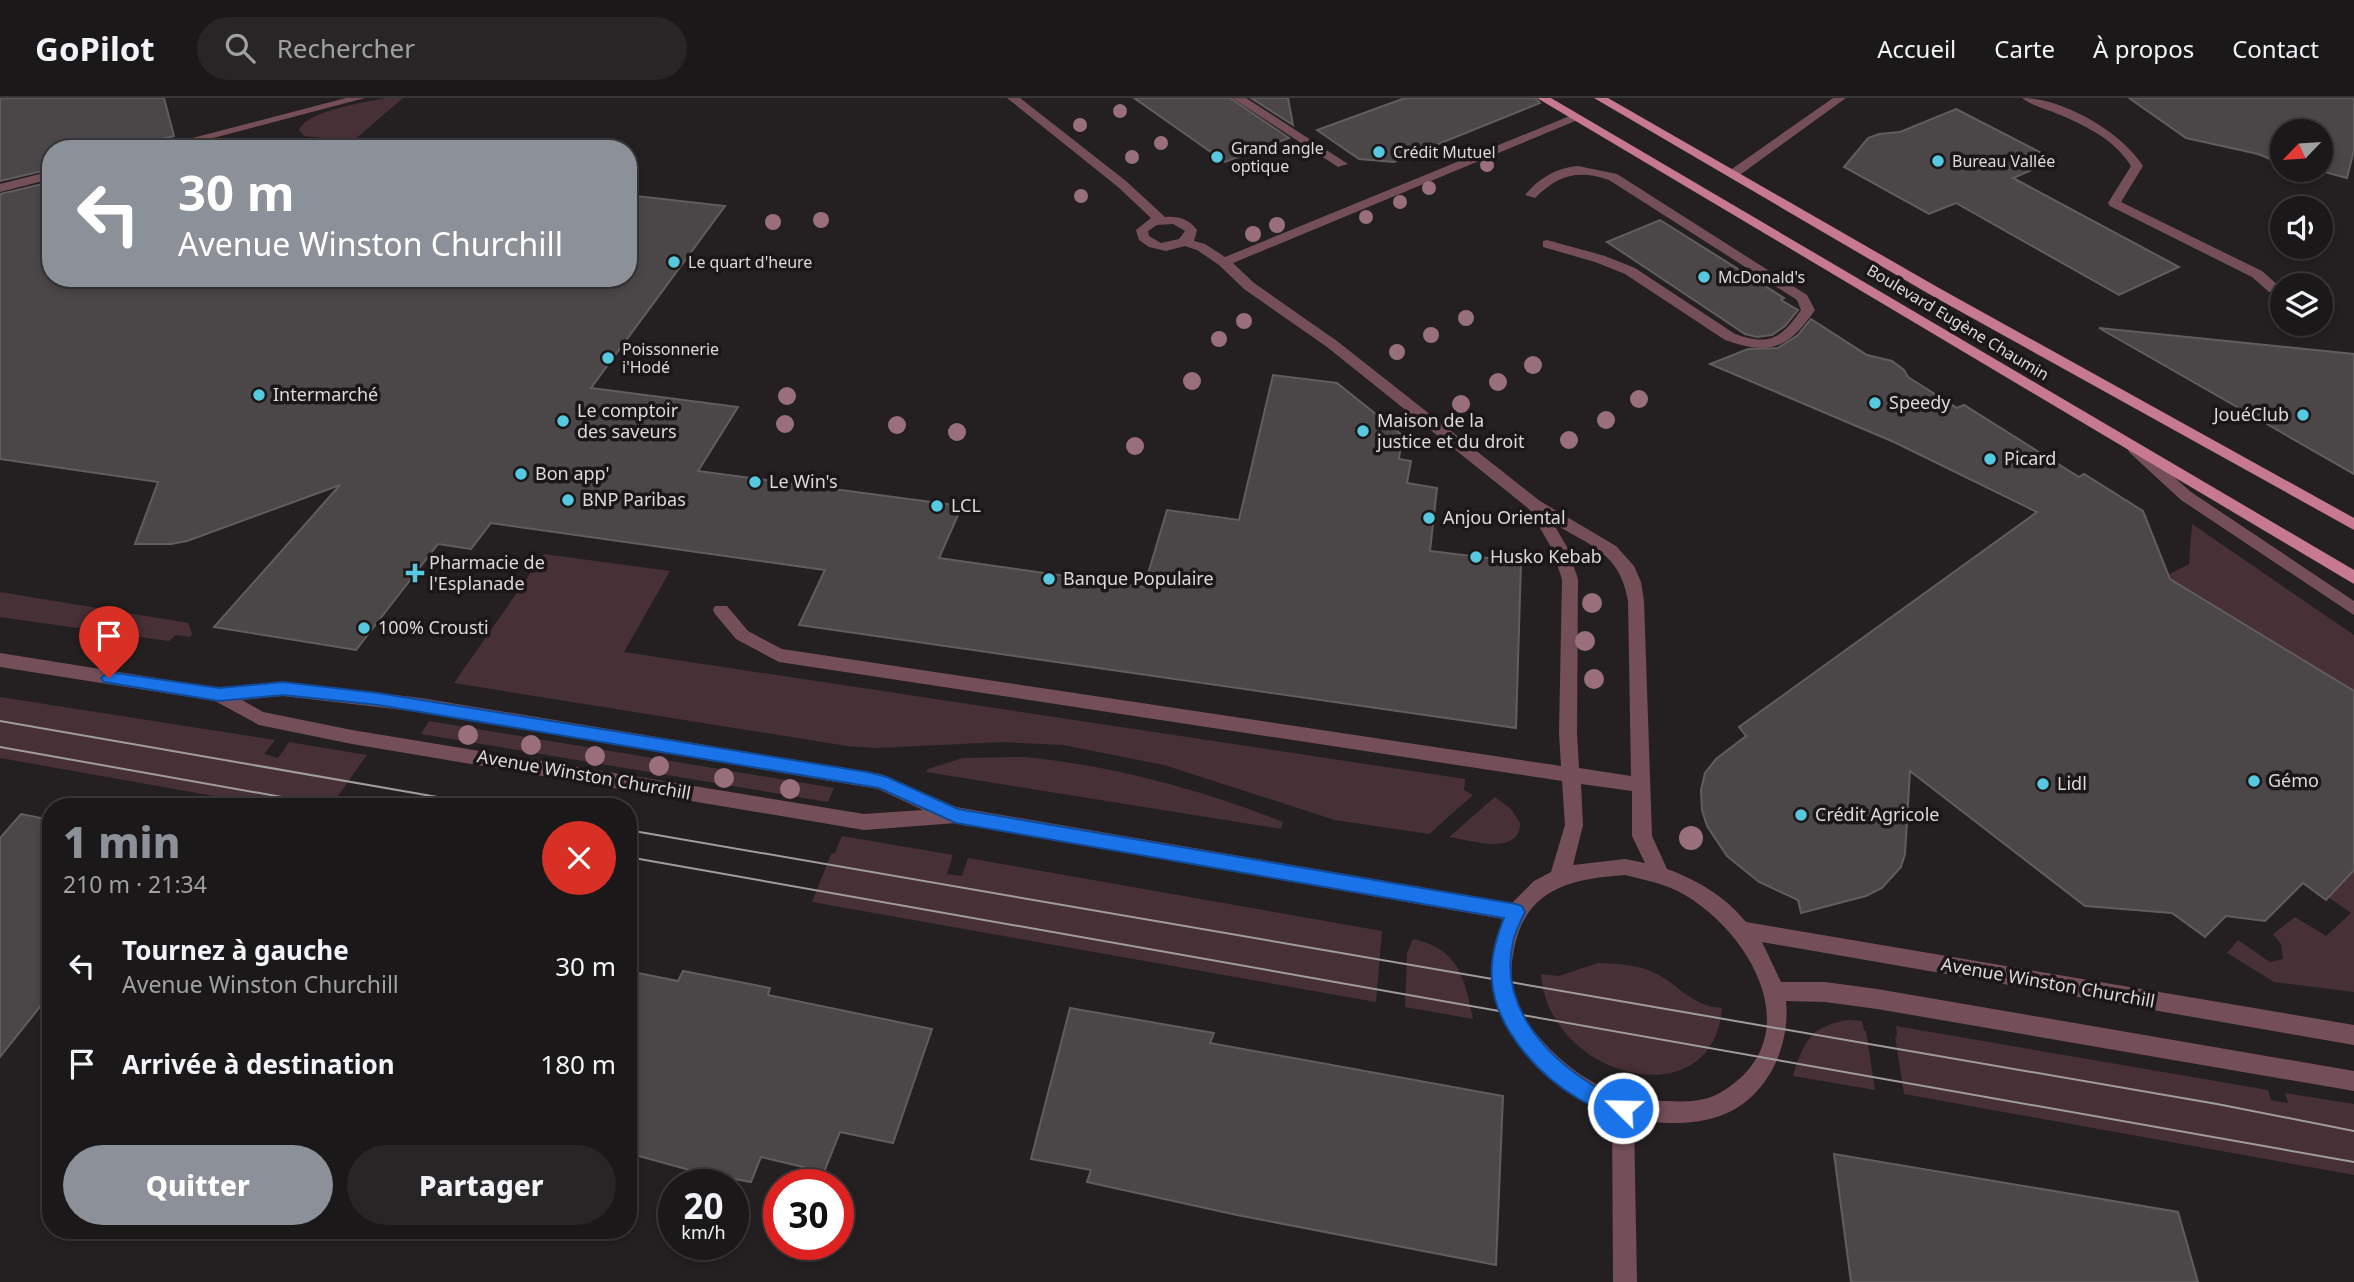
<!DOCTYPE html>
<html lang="fr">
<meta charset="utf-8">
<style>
:root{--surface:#1b1819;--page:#282526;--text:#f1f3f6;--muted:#a0a0a2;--line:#393738;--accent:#8c9099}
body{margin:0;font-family:"Noto Sans",sans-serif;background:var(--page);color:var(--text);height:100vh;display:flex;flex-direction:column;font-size:26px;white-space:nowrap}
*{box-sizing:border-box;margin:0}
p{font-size:23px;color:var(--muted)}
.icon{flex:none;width:38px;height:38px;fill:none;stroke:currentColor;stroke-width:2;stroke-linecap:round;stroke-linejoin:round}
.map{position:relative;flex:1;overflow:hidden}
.side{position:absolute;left:42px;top:700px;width:595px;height:441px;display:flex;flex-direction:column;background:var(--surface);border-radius:28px;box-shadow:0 4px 10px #0003,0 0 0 2px var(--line)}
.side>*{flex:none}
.hud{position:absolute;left:42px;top:42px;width:595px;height:147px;border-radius:28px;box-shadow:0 4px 10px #0003,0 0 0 2px var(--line);background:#8c9099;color:#fff;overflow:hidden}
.needle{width:46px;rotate:245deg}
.fabs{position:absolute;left:2270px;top:21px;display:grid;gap:14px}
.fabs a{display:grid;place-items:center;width:63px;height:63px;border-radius:50%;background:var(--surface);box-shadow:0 4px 10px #0003,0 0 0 2px var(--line);font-size:35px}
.speed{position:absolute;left:658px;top:1071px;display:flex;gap:14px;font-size:35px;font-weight:700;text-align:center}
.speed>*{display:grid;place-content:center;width:91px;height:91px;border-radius:50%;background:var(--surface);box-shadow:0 4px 10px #0003,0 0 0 2px var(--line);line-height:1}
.speed small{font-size:18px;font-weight:400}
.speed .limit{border:10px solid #d22;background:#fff;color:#111}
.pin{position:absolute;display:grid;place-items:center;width:60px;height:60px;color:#fff;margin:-72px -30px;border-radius:50% 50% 50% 0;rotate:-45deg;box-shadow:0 0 7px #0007}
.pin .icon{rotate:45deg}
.me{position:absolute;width:77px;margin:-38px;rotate:293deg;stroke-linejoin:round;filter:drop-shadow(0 0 5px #0008)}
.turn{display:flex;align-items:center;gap:24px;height:147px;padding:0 21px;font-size:32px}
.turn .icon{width:91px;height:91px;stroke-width:2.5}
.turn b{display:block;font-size:49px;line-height:60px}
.round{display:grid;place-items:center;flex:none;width:74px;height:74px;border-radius:37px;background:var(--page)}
.head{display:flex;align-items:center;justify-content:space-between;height:119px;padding:0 21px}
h1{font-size:42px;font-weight:800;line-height:52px;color:var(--accent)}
.primary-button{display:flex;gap:14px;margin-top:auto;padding:14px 21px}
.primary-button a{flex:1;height:80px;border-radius:42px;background:var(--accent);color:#fff;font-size:28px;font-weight:800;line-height:80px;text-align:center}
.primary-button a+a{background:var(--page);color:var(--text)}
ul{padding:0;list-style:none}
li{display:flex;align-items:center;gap:21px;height:98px;padding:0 21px}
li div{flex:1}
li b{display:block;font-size:26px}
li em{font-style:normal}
header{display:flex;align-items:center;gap:42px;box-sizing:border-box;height:98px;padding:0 35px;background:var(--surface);border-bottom:2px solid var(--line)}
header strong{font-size:33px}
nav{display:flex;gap:38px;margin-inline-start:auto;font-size:24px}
.search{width:490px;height:63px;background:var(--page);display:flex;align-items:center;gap:18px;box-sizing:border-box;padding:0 24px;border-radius:38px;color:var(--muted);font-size:26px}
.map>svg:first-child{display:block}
.green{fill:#473036}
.building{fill:#4b4748;stroke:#615c5d;stroke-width:2}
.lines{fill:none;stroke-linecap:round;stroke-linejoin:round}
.minor{fill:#744f58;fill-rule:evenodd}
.major{fill:#c77a8f;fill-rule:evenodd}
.tram{stroke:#a09d9d;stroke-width:2}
.tree{fill:#986f7a}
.route{fill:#1a73e8;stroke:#114b97;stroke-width:2}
.poi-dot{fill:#56c9e0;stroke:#1b1617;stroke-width:2.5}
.labels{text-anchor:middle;stroke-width:7;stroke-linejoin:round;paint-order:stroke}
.far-poi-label{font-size:16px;fill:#dcdada;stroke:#1b1617;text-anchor:start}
.far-street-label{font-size:16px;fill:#dcdada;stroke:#1b1617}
.poi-label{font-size:18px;fill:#dcdada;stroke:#1b1617;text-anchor:start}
.street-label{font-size:18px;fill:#dcdada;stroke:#1b1617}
</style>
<header>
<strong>GoPilot</strong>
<div class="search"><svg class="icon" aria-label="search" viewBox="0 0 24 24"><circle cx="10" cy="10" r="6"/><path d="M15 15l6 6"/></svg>Rechercher</div>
<nav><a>Accueil</a><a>Carte</a><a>À propos</a><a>Contact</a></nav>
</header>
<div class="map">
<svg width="2354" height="1184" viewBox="0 0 2354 1184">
<rect width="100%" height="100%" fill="#242021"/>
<!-- green -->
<g class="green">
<path d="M 385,0 L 403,0 L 353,43 L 304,38 L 299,32 C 308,12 364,5 385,0 Z"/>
<path d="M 2192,426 L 2354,537 L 2354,593 L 2164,479 L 2189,466 Z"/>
<path d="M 544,456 L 670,473 L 624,554 L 1465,681 L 1464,692 L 1473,697 L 1429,736 L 1335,722 L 1164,667 L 1063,647 L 1003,644 L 876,650 L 847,648 L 454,585 Z"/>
<path d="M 0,494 L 188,525 L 192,536 L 190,539 L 176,537 L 169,543 L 0,519 Z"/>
<path d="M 0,599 L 275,642 L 264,656 L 278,660 L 289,644 L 367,657 L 330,709 L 276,709 L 0,660 Z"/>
<path d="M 429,623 L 834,690 L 828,704 L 421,636 Z"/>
<path d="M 1025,659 C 1115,668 1199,691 1283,724 L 1281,731 L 926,674 L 928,671 L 963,660 Z"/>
<path d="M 1495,699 L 1511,711 L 1520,725 C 1520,759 1469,742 1449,739 Z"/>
<path d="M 842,738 L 953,757 L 947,776 L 962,778 L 968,760 L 1382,833 L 1376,904 L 812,804 L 831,756 L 835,755 Z"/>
<path d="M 2354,772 L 2354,894 L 2274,884 L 2227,855 L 2238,842 L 2270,864 L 2283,861 L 2281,846 L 2273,836 L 2295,819 L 2326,838 L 2351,815 L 2328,799 Z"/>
<path d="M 1413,841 C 1460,852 1464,879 1473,921 L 1405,909 L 1407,855 Z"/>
<path d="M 1598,865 C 1615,866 1632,866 1648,872 C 1678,883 1688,908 1722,910 C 1713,1023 1548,980 1541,876 L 1559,878 Z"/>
<path d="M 1847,922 L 1862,923 L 1864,932 L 1866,933 L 1875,992 L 1793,978 C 1804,944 1809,929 1847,922 Z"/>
<path d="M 1896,928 L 2268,992 L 2271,1002 L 2288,1005 L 2285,995 L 2354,1006 L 2354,1077 L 1904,996 L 1895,938 L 1897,938 Z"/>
</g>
<!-- building -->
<g class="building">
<path d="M 0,0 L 164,0 L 174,38 L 123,51 L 51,51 L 51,71 L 0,83 Z"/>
<path d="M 1134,0 L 1230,0 L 1289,40 L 1225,64 Z"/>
<path d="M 1251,0 L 1288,0 L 1293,27 Z"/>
<path d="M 1405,0 L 1535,0 L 1540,5 L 1394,64 L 1359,61 L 1317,32 Z"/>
<path d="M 2129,0 L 2354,0 L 2354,52 L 2347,80 L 2317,72 L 2320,72 L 2320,33 L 2282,33 L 2282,65 L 2280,65 L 2258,56 L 2186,40 Z"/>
<path d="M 1956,11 L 2055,62 L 2013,80 L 2179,169 L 2119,197 L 1956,105 L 1929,116 L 1844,69 L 1868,40 L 1879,36 L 1900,34 Z"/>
<path d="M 51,84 L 51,180 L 628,180 L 628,97 L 725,108 L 591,290 L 738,309 L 698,373 L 962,408 L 939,460 L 1144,489 L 1167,412 L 1239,422 L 1273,277 L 1337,285 L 1402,337 L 1399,361 L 1411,363 L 1407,385 L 1437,390 L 1430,453 L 1521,464 L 1516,630 L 799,527 L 825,472 L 491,425 L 471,451 L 438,446 L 356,552 L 214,529 L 340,387 L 187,443 L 171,446 L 135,446 L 158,384 L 0,361 L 0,96 Z"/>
<path d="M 1660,122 L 1784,200 L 1781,202 L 1798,212 L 1785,228 L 1772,237 L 1757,239 L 1745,236 L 1607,144 Z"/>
<path d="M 1811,221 L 1867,257 L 1892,263 L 1904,272 L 1908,279 L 1957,310 L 1964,307 L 2079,379 L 2084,376 L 2143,413 L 2170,481 L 2354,593 L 2354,772 L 2326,802 L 2303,785 L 2265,823 L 2226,818 L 2205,839 L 2172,815 L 2085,808 L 1910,673 L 1905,756 L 1901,769 L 1882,790 L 1866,798 L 1801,815 L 1798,802 L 1759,784 L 1727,758 L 1707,728 L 1702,712 L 1701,692 L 1705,675 L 1716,661 L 1746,638 L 1739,629 L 2037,414 L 1894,344 L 1710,266 L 1748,251 L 1778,250 L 1798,237 Z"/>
<path d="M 2099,230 L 2354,256 L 2354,376 Z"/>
<path d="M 21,716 L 51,722 L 51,895 L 0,959 L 0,740 Z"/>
<path d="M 628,873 L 678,883 L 683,873 L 770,890 L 768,897 L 932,931 L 893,1045 L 840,1034 L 824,1074 L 761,1059 L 751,1084 L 693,1073 L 628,1055 Z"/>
<path d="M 1070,910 L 1214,935 L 1210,945 L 1503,998 L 1496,1167 L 1237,1117 L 1087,1084 L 1091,1072 L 1031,1061 Z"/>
<path d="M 1834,1056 L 2178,1114 L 2198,1184 L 1851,1184 Z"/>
</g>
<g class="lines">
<!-- minor -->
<g class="minor">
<path d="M 346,0 L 365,0 L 171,51 L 150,51 Z"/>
<path d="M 1007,0 L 1020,0 L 1126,83 L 1165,119 C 1178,118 1189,121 1197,132 L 1194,143 L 1205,146 L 1225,159 L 1572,17 L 1580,17 L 1580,21 L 1233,165 L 1254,185 L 1337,243 L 1540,403 L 1616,448 L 1634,468 L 1641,484 L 1644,503 L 1652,738 L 1667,771 C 1697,782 1725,798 1746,824 L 2354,927 L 2354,947 L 1762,844 L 1781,884 L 1825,884 L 1877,891 L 2354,973 L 2354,993 L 1877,911 L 1825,904 L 1786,903 C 1791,955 1761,1012 1705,1022 C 1682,1027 1658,1025 1634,1022 L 1637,1184 L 1613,1184 L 1612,1016 C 1532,983 1466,911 1503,821 L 956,725 L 864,732 L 352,646 L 259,627 L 215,603 L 0,569 L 0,555 L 219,590 L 283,584 L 421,600 L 881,676 L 956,709 L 1512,805 L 1534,783 L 1551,774 L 1565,727 L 1562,683 L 779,564 L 736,541 L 715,516 L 713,512 L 715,508 L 727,508 L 748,533 L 782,551 L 1561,668 L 1559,635 L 1562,481 L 1551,449 L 1529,411 L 1327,249 L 1244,191 L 1219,167 L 1197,152 L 1185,148 L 1166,153 L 1149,149 L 1139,142 L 1136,132 L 1151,120 L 1118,89 ZM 1173,126 L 1185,133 L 1179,141 L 1161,145 L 1149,138 L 1148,133 L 1157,127 ZM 1553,425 C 1591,448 1620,455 1628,503 L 1631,678 L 1579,670 L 1577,635 L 1578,481 L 1567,449 ZM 283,598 L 421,614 L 878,691 L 923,712 L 864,716 L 352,632 L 263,614 L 242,602 ZM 1581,686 L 1632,693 L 1632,738 L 1645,765 L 1625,761 L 1573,767 L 1583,727 ZM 1625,777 C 1645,782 1667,786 1685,797 C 1752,837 1810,939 1723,993 C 1707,1004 1686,1004 1667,1003 C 1614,1003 1573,978 1539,939 C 1532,930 1522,920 1518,909 C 1511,894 1510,873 1513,857 C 1523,792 1567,781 1625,777 Z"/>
<path d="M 1232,0 L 1246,0 L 1348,66 L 1338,69 Z"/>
<path d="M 1833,0 L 1846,0 L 1737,79 L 1729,79 L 1729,73 Z"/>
<path d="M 2022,0 C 2063,0 2121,34 2143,68 L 2121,104 L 2262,173 L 2279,188 L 2279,194 L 2269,194 L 2252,179 L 2110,108 L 2108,105 L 2131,68 C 2114,40 2082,26 2053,14 C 2043,10 2031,7 2022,0 Z"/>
<path d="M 1578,68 L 1617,76 L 1807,197 L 1815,212 C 1788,251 1770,258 1725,242 L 1625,176 L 1595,164 L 1543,149 L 1543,143 L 1547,142 L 1605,158 L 1635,170 L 1735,236 C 1769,248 1781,241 1801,212 L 1797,202 L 1609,82 C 1578,71 1558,77 1535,100 L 1525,97 C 1539,80 1556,70 1578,68 Z"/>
<path d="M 51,73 L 51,81 L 0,94 L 0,86 Z"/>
<path d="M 2135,347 L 2140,349 L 2191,394 L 2354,503 L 2354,517 L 2181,402 L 2130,355 L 2128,352 Z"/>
</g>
<!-- major -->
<g class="major">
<path d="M 1537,0 L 1551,0 L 2354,472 L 2354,486 Z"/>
<path d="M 1594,0 L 1608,0 L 1939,190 L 2354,420 L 2354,432 L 1929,196 Z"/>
</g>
<!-- tram -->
<g class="tram">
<path d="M 0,623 L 495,709"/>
<path d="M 0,649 L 338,709"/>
<path d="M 628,732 L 2217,1006 L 2354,1033"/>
<path d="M 628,759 L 2354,1064"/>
</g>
</g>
<!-- trees -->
<g class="tree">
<circle cx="1120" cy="13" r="7"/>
<circle cx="1080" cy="27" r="7"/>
<circle cx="1161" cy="45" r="7"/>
<circle cx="1132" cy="59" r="7"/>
<circle cx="1487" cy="67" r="7"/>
<circle cx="1429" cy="90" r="7"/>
<circle cx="1081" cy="98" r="7"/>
<circle cx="1400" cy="104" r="7"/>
<circle cx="1366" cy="119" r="7"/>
<circle cx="821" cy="122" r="8"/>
<circle cx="773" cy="124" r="8"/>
<circle cx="1277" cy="127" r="8"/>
<circle cx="1253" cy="136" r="8"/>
<circle cx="1466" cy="220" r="8"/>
<circle cx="1244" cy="223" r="8"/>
<circle cx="1431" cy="237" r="8"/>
<circle cx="1219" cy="241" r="8"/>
<circle cx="1397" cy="254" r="8"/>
<circle cx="1533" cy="267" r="9"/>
<circle cx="1192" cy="283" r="9"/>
<circle cx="1498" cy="284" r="9"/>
<circle cx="787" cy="298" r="9"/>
<circle cx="1639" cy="301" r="9"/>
<circle cx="1461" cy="306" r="9"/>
<circle cx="1606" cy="322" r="9"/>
<circle cx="785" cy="326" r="9"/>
<circle cx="897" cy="327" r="9"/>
<circle cx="957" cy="334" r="9"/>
<circle cx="1569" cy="342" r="9"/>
<circle cx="1135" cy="348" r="9"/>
<circle cx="1592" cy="505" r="10"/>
<circle cx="1585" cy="543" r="10"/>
<circle cx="1594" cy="581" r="10"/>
<circle cx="468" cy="637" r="10"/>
<circle cx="531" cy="647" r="10"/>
<circle cx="595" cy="658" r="10"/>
<circle cx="659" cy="668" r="10"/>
<circle cx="724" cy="680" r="10"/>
<circle cx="790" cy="691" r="10"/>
<circle cx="1691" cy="740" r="12"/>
</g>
<!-- route -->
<path class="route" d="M 109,574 L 219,590 L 283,584 L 378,595 L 867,674 L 887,679 L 958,711 L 1516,806 L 1522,808 L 1525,814 C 1521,823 1515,834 1513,844 C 1499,905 1542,955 1591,986 C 1603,993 1618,997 1631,1003 L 1633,1010 L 1631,1017 L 1623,1020 C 1609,1014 1592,1009 1579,1001 C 1539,978 1495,930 1492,882 C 1490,860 1496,840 1504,820 L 956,725 L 879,690 L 378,607 L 283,597 L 219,603 L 104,584 L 101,580 Z"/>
<!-- markers -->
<g class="poi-dot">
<circle cx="1379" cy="54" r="7"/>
<circle cx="1217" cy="59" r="7"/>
<circle cx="1938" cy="63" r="7"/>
<circle cx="674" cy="164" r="7"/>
<circle cx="1704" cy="179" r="7"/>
<circle cx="608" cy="260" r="7"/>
<circle cx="259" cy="297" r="7"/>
<circle cx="1875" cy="305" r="7"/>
<circle cx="2303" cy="317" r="7"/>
<circle cx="563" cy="323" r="7"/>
<circle cx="1363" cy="333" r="7"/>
<circle cx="1990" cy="361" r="7"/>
<circle cx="521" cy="376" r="7"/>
<circle cx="755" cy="384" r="7"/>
<circle cx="568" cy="402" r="7"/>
<circle cx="937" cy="408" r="7"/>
<circle cx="1429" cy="420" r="7"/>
<circle cx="1476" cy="459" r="7"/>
<path d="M411.5 464.5h7v7h7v7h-7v7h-7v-7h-7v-7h7z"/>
<circle cx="1049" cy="481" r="7"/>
<circle cx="364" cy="530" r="7"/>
<circle cx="2254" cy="683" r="7"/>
<circle cx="2043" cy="686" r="7"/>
<circle cx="1801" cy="717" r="7"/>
</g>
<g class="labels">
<!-- far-poi labels -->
<g class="far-poi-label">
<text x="1231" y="56">Grand angle<tspan x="1231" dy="18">optique</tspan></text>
<text x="1393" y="60">Crédit Mutuel</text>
<text x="1952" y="69">Bureau Vallée</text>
<text x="688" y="170">Le quart d'heure</text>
<text x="1718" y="185">McDonald's</text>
<text x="622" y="257">Poissonnerie<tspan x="622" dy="18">i'Hodé</tspan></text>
</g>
<!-- far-street labels -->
<g class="far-street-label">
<text transform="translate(1958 224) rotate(31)" y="6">Boulevard Eugène Chaumin</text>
</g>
<!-- poi labels -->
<g class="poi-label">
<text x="273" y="303">Intermarché</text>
<text x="1889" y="311">Speedy</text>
<text x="577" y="319">Le comptoir<tspan x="577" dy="21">des saveurs</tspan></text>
<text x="2289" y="323" text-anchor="end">JouéClub</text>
<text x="1377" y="329">Maison de la<tspan x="1377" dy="21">justice et du droit</tspan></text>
<text x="2004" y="367">Picard</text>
<text x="535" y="382">Bon app'</text>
<text x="769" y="390">Le Win's</text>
<text x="582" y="408">BNP Paribas</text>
<text x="951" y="414">LCL</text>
<text x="1443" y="426">Anjou Oriental</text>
<text x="1490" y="465">Husko Kebab</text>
<text x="429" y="471">Pharmacie de<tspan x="429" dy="21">l'Esplanade</tspan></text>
<text x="1063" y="487">Banque Populaire</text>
<text x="378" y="536">100% Crousti</text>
<text x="2268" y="689">Gémo</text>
<text x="2057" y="692">Lidl</text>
<text x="1815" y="723">Crédit Agricole</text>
</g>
<!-- street labels -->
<g class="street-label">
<text transform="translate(584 677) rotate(10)" y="6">Avenue Winston Churchill</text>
<text transform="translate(2048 885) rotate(10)" y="6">Avenue Winston Churchill</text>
</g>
</g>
</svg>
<div class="fabs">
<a><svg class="needle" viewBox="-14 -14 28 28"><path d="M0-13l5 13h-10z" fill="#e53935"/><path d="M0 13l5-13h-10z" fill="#a0a0a2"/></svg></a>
<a><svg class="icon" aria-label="sound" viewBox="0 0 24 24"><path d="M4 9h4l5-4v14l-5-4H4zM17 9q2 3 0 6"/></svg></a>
<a><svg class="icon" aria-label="layers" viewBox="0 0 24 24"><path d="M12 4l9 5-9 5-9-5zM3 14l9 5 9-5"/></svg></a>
</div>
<div class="speed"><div>20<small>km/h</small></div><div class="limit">30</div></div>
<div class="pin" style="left:109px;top:580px;background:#d93025"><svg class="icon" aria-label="arrive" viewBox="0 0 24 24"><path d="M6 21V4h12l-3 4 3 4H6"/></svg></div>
<svg class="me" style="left:1623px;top:1010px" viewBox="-20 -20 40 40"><circle r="17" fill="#1a73e8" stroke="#fff" stroke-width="3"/><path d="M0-11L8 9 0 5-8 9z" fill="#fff"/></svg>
<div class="hud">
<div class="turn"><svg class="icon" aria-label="left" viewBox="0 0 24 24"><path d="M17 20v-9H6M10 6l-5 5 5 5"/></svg><div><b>30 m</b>Avenue Winston Churchill</div></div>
</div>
<section class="side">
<div class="head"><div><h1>1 min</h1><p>210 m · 21:34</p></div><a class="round" style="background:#d93025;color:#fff"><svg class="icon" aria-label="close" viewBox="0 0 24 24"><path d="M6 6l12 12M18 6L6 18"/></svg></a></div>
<ul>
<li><svg class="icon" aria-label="left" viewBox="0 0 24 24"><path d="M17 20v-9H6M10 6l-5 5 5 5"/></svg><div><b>Tournez à gauche</b><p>Avenue Winston Churchill</p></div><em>30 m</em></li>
<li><svg class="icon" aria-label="arrive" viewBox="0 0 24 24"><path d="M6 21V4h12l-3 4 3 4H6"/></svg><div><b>Arrivée à destination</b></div><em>180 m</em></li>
</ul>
<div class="primary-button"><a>Quitter</a><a>Partager</a></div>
</section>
</div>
